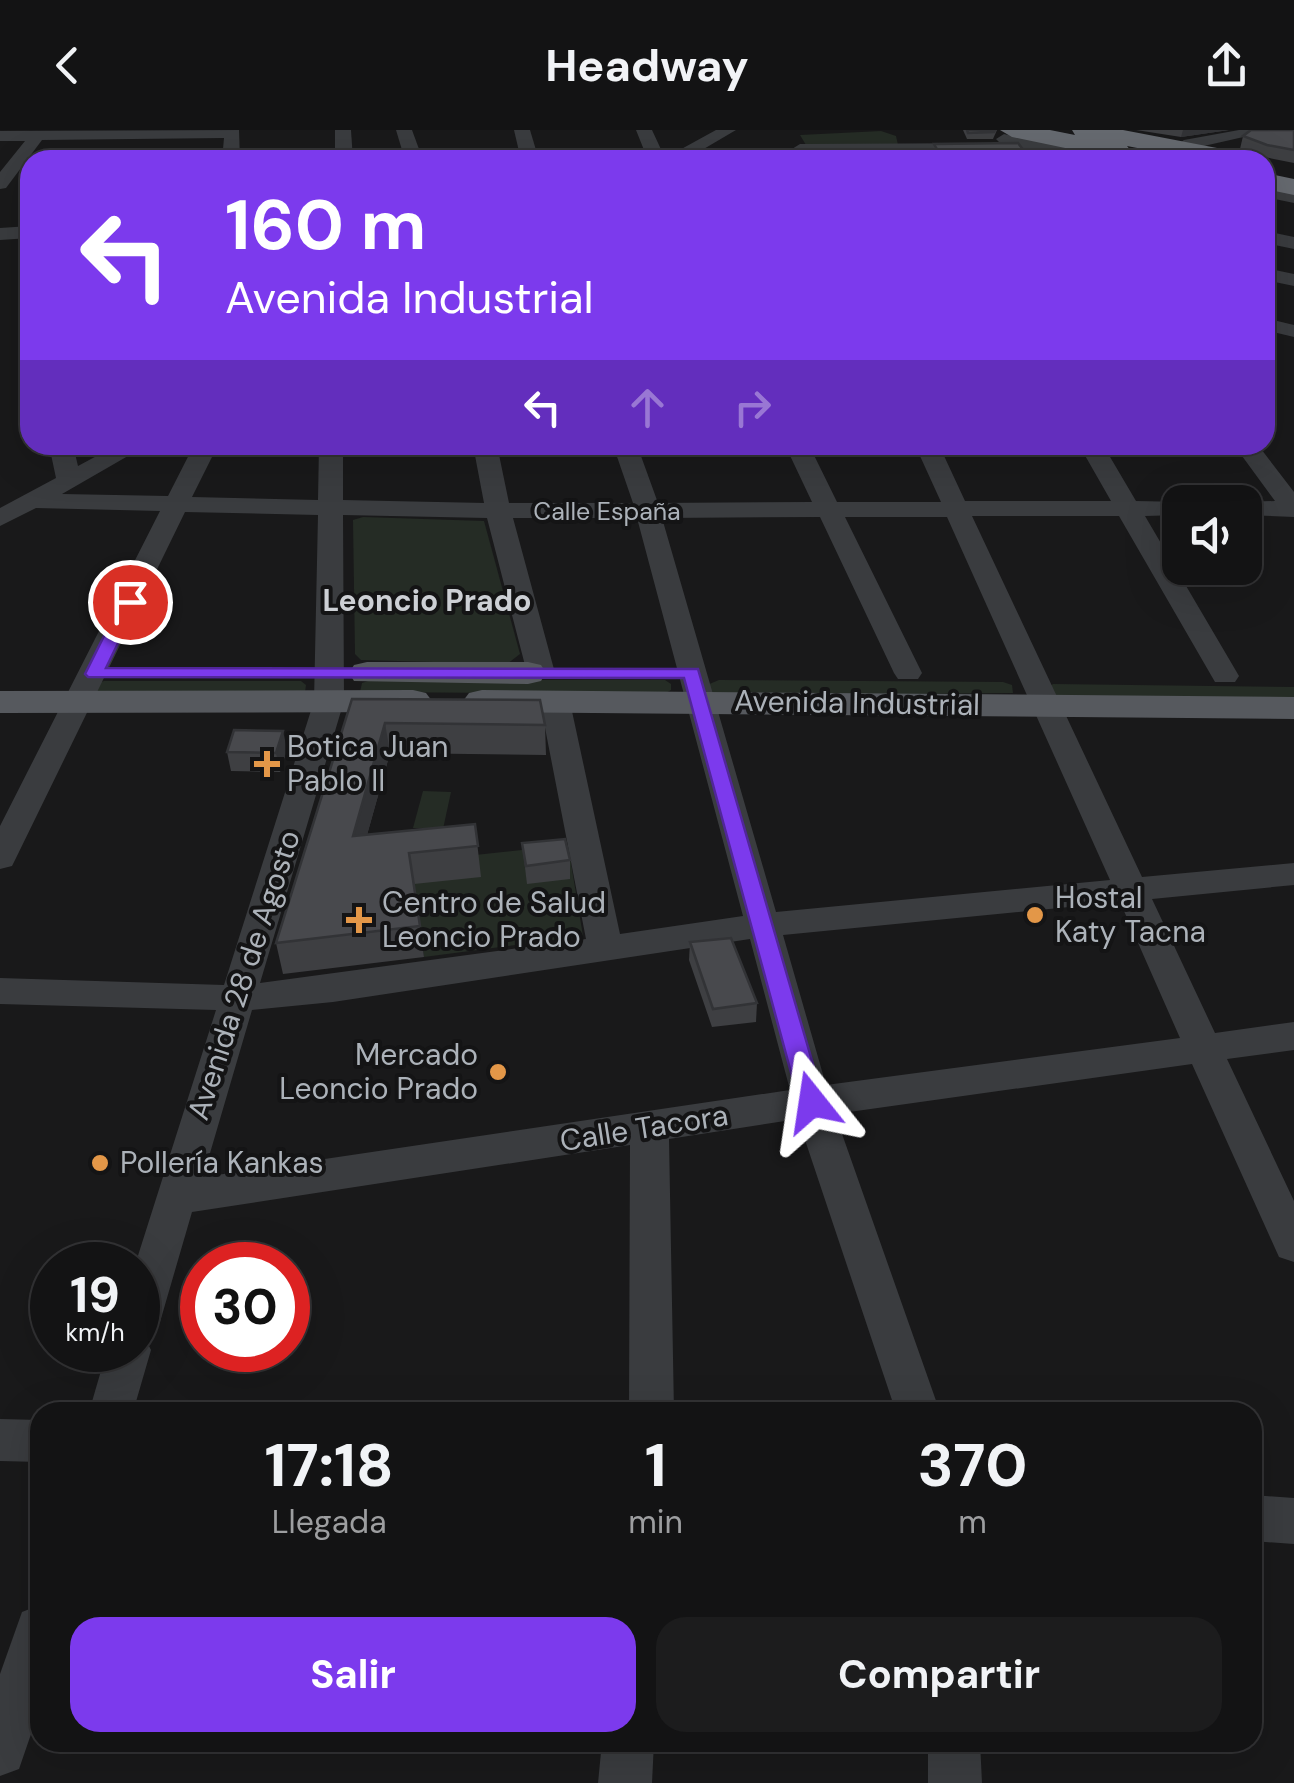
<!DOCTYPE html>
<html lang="es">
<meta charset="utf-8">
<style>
:root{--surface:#131314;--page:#1c1c1d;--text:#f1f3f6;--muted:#9d9ea0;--line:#323234;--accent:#7c3aed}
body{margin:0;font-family:"DM Sans",sans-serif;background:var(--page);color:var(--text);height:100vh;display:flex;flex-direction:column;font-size:38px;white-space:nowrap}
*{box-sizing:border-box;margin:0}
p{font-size:32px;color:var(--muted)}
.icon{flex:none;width:55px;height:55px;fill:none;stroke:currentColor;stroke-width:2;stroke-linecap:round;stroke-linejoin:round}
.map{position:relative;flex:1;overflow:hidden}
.details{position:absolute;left:30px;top:1272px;width:1232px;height:350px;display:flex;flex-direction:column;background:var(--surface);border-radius:30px;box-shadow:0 10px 40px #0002,0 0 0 2px var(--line)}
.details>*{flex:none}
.hud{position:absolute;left:20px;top:20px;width:1255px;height:305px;border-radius:30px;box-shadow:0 10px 40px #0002,0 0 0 2px var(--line);background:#7c3aed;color:#fff;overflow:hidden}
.buttons{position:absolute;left:1162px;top:355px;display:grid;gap:20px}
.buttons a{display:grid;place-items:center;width:100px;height:100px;border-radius:20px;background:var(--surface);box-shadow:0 10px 40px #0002,0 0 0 2px var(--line);font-size:50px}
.speed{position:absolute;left:30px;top:1112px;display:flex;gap:20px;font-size:50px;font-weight:700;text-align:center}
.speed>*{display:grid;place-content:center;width:130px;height:130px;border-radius:50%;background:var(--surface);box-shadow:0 10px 40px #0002,0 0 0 2px var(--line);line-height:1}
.speed small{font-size:25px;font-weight:400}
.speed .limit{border:15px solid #d22;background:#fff;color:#111}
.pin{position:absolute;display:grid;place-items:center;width:85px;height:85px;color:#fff;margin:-42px;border:5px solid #fff;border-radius:50%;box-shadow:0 2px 10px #0007}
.me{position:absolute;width:110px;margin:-55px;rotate:345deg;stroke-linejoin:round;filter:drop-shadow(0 0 8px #0008)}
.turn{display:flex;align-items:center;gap:35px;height:210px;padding:0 40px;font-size:45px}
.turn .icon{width:130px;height:130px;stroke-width:2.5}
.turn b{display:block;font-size:70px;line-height:85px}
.lanes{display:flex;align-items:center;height:95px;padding:0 40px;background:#0003;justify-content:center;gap:50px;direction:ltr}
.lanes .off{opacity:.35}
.eta{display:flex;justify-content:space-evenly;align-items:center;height:170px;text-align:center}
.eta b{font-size:60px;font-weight:700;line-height:70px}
.action{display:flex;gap:20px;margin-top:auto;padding:20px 40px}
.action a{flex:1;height:115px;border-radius:30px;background:var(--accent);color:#fff;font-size:40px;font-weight:700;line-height:115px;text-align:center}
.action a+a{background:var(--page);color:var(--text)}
header{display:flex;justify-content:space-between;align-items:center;height:130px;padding:0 40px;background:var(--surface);font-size:45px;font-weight:700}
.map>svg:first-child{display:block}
.green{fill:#252c25}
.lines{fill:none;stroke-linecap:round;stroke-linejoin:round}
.minor{fill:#3a3c3f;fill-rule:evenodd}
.major{fill:#56595e;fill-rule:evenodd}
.highway{fill:#666a70;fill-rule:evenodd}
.wall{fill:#3e3f42}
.shaded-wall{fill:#323336}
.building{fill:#48494d;stroke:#323336;stroke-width:2.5}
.route{fill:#7c3aed;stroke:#51269a;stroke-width:2.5}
.poi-dot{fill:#e39748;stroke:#141415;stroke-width:4}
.labels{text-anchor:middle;stroke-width:8;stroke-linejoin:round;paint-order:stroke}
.far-street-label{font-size:25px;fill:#acb2b9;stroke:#141415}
.far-quarter-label{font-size:30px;font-weight:bold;fill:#cdd0d5;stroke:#141415}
.street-label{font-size:30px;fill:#acb2b9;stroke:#141415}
.poi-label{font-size:30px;fill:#acb2b9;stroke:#141415;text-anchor:start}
</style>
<header><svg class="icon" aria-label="back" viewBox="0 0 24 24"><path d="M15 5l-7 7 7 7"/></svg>Headway<svg class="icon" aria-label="share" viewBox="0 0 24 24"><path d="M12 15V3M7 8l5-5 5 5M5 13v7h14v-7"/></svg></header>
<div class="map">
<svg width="1294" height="1653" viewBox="0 0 1294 1653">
<rect width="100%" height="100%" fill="#19191a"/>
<!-- green -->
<g class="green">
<path d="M 881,1 L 896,6 L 898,15 L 806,15 L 800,5 Z"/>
<path d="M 363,387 L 484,391 L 520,524 L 507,534 L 361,530 L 355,524 L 353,390 Z"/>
<path d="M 371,550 L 665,550 L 671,554 L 671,560 L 664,564 L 360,562 L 362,553 Z"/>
<path d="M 719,550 L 1003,552 L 1012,555 L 1013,563 L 715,566 L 708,562 L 707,555 Z"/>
<path d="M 104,551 L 301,551 L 306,555 L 305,562 L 97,566 L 96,554 Z"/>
<path d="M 1053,554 L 1294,557 L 1294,570 L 1050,566 L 1049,557 Z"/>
<path d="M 423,661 L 451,662 L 443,699 L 413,698 Z"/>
<path d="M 568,715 L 583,806 L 424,827 L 410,732 Z"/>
</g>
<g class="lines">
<!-- minor -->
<g class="minor">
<path d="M 239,0 L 240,30 L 222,30 L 224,8 L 42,10 L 6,58 L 0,59 L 0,42 L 25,11 L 0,11 L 0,1 Z"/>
<path d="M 335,0 L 351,0 L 353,30 L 335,30 Z"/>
<path d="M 396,0 L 412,0 L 423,30 L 405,30 Z"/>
<path d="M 514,0 L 530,0 L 539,30 L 521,30 Z"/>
<path d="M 636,0 L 652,0 L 665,28 L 716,0 L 736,0 L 685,30 L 648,30 Z"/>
<path d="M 1239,0 L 1274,0 L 1195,18 L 1176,30 L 1155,30 L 1184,10 Z"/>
<path d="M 1004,4 L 1106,25 L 1115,30 L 1081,30 L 1033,20 L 800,24 L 792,19 L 800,14 L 1000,13 L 996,9 Z"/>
<path d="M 1265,57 L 1294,63 L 1294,73 L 1265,67 Z"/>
<path d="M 30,96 L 30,108 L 0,110 L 0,98 Z"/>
<path d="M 1265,101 L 1294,107 L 1294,119 L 1265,113 Z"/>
<path d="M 1265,138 L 1294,144 L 1294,156 L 1265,150 Z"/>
<path d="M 1265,188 L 1294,195 L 1294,207 L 1265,200 Z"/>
<path d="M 49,315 L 73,315 L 78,336 L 117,315 L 147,315 L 62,364 L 168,366 L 194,315 L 218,315 L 192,367 L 318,370 L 319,315 L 343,315 L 343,370 L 484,373 L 473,315 L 497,315 L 509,373 L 633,373 L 613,315 L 637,315 L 658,373 L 812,372 L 785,315 L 809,315 L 837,372 L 941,372 L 915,315 L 939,315 L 965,371 L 1111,371 L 1079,315 L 1103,315 L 1136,371 L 1188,372 L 1180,372 L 1180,385 L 1145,386 L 1239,546 L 1235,552 L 1215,552 L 1119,386 L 972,386 L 1142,747 L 1294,733 L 1294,755 L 1152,769 L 1215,903 L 1294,892 L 1294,920 L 1227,929 L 1294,1071 L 1294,1132 L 1279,1127 L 1192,934 L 835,984 L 940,1282 L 896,1282 L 798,989 L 669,1009 L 674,1282 L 629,1282 L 630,1015 L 192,1082 L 160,1192 L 153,1205 L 145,1208 L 151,1220 L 133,1282 L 89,1282 L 107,1220 L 138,1220 L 135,1135 L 216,880 L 0,874 L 0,848 L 224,855 L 314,571 L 318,385 L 185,382 L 16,728 L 12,736 L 0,739 L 0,696 L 160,381 L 36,378 L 0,396 L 0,378 L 56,348 ZM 343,385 L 487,388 L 527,543 L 531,549 L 551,549 L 555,543 L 513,388 L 637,388 L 743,786 L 620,804 L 570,572 L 565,566 L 545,566 L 540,572 L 586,809 L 260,853 L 344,571 ZM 820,387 L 894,543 L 898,549 L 918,549 L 922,543 L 845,387 L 947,387 L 1110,750 L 776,782 L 662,388 ZM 1120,772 L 1180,908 L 826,955 L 783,805 ZM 750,809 L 790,960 L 203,1047 L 252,880 L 333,872 Z"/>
<path d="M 1234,315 L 1258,315 L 1294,362 L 1294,387 L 1245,385 L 1245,372 L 1237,372 L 1275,371 Z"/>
<path d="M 0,1289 L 40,1290 L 40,1332 L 0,1331 Z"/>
<path d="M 1252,1365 L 1294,1368 L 1294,1414 L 1252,1411 Z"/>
<path d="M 40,1475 L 40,1578 L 19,1639 L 0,1646 L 0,1544 L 22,1482 Z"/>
<path d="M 602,1612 L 654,1612 L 652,1653 L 598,1653 Z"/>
<path d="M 928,1612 L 980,1612 L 982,1653 L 928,1653 Z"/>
</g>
<!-- major -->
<g class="major">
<path d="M 367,532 L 528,532 L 541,535 L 546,543 L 541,551 L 528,554 L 354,551 L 349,543 L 354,535 Z"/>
<path d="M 413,560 L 426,563 L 432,571 L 426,579 L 413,582 L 0,583 L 0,561 Z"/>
<path d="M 482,560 L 1294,567 L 1294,589 L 482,582 L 469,579 L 463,571 L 469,563 Z"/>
</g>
<!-- highway -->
<g class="highway">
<path d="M 1000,0 L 1050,0 L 1075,5 L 1072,0 L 1123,0 L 1238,22 L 1251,30 L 1199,30 L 1127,16 L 1131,21 L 1127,26 L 1118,29 L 1012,7 Z"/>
<path d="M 1265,43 L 1294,49 L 1294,65 L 1265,59 Z"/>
</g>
</g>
<!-- wall -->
<g class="wall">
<path d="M 963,0 L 997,0 L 993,9 L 967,9 Z"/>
<path d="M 1136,0 L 1229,0 L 1181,7 Z"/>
<path d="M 1294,0 L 1294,33 L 1264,27 L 1240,19 L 1243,6 Z"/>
<path d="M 934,14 L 1031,30 L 935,30 L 932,25 Z"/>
<path d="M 352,569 L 545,595 L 546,625 L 390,623 L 367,705 L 475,694 L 481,747 L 414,754 L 424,827 L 283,844 L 276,813 Z"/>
<path d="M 287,619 L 280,642 L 231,641 L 227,622 Z"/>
<path d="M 522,713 L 570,730 L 570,749 L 527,754 Z"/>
<path d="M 690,812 L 757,873 L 756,892 L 712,897 L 689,830 Z"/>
</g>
<!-- shaded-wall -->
<g class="shaded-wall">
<path d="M 1183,0 L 1229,0 L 1181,7 Z"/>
<path d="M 385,593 L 390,623 L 358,737 L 353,706 Z"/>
<path d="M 283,601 L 287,619 L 280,642 L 276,623 Z"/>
</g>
<!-- building -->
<g class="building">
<path d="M 967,0 L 995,0 L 994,2 L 968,3 Z"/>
<path d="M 1251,0 L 1294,0 L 1294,20 L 1267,15 L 1243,6 Z"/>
<path d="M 1018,13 L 1031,30 L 943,30 L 934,14 Z"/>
<path d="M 352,569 L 540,570 L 545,595 L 385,593 L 353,706 L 475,694 L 478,716 L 409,723 L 420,796 L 276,813 Z"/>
<path d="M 234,600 L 283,601 L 276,623 L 227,622 Z"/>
<path d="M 565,709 L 570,730 L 526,736 L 522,713 Z"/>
<path d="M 731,808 L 757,873 L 713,879 L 690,812 Z"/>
</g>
<!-- route -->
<path class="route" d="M 130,467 L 138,472 L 106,538 L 698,539 L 824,972 L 821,979 L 803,979 L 799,972 L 684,548 L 88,547 L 85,544 L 121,472 Z"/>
<!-- markers -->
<g class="poi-dot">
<path d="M262 619h10v10h10v10h-10v10h-10v-10h-10v-10h10z"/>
<circle cx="1035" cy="785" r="10"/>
<path d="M354 775h10v10h10v10h-10v10h-10v-10h-10v-10h10z"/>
<circle cx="498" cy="942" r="10"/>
<circle cx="100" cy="1033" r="10"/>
</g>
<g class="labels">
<!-- far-street labels -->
<g class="far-street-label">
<text x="607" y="390">Calle España</text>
</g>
<!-- far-quarter labels -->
<g class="far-quarter-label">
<text x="427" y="481">Leoncio Prado</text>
</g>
<!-- street labels -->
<g class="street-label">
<text transform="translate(857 573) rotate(1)" y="10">Avenida Industrial</text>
<text transform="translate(244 845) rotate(-72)" y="10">Avenida 28 de Agosto</text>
<text transform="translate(644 998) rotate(-9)" y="10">Calle Tacora</text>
</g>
<!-- poi labels -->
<g class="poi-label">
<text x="287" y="627">Botica Juan<tspan x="287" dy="34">Pablo II</tspan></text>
<text x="1055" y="778">Hostal<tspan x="1055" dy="34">Katy Tacna</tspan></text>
<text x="382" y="783">Centro de Salud<tspan x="382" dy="34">Leoncio Prado</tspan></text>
<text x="478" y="935" text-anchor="end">Mercado<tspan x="478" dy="34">Leoncio Prado</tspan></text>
<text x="120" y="1043">Pollería Kankas</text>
</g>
</g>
</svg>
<div class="buttons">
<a><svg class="icon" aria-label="sound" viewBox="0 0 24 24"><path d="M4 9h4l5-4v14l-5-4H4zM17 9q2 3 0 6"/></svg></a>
</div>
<div class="speed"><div>19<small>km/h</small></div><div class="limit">30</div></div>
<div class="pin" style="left:130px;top:472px;background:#d93025"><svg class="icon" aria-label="arrive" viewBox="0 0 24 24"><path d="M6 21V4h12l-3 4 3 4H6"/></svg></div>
<svg class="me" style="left:812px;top:972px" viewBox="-20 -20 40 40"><path d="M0-17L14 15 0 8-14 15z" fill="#7c3aed" stroke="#fff" stroke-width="4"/></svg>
<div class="hud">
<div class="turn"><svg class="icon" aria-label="left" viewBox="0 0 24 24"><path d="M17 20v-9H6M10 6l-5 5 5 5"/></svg><div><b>160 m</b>Avenida Industrial</div></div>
<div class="lanes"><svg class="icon" aria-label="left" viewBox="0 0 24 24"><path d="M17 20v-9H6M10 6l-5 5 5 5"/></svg><svg class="icon off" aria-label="ahead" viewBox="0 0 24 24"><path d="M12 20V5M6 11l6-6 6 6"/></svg><svg class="icon off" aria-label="right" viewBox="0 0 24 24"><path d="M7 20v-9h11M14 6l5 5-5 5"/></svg></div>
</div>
<section class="details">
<div class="eta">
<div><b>17:18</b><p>Llegada</p></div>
<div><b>1</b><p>min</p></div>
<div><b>370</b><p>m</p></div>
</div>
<div class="action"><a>Salir</a><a>Compartir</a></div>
</section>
</div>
